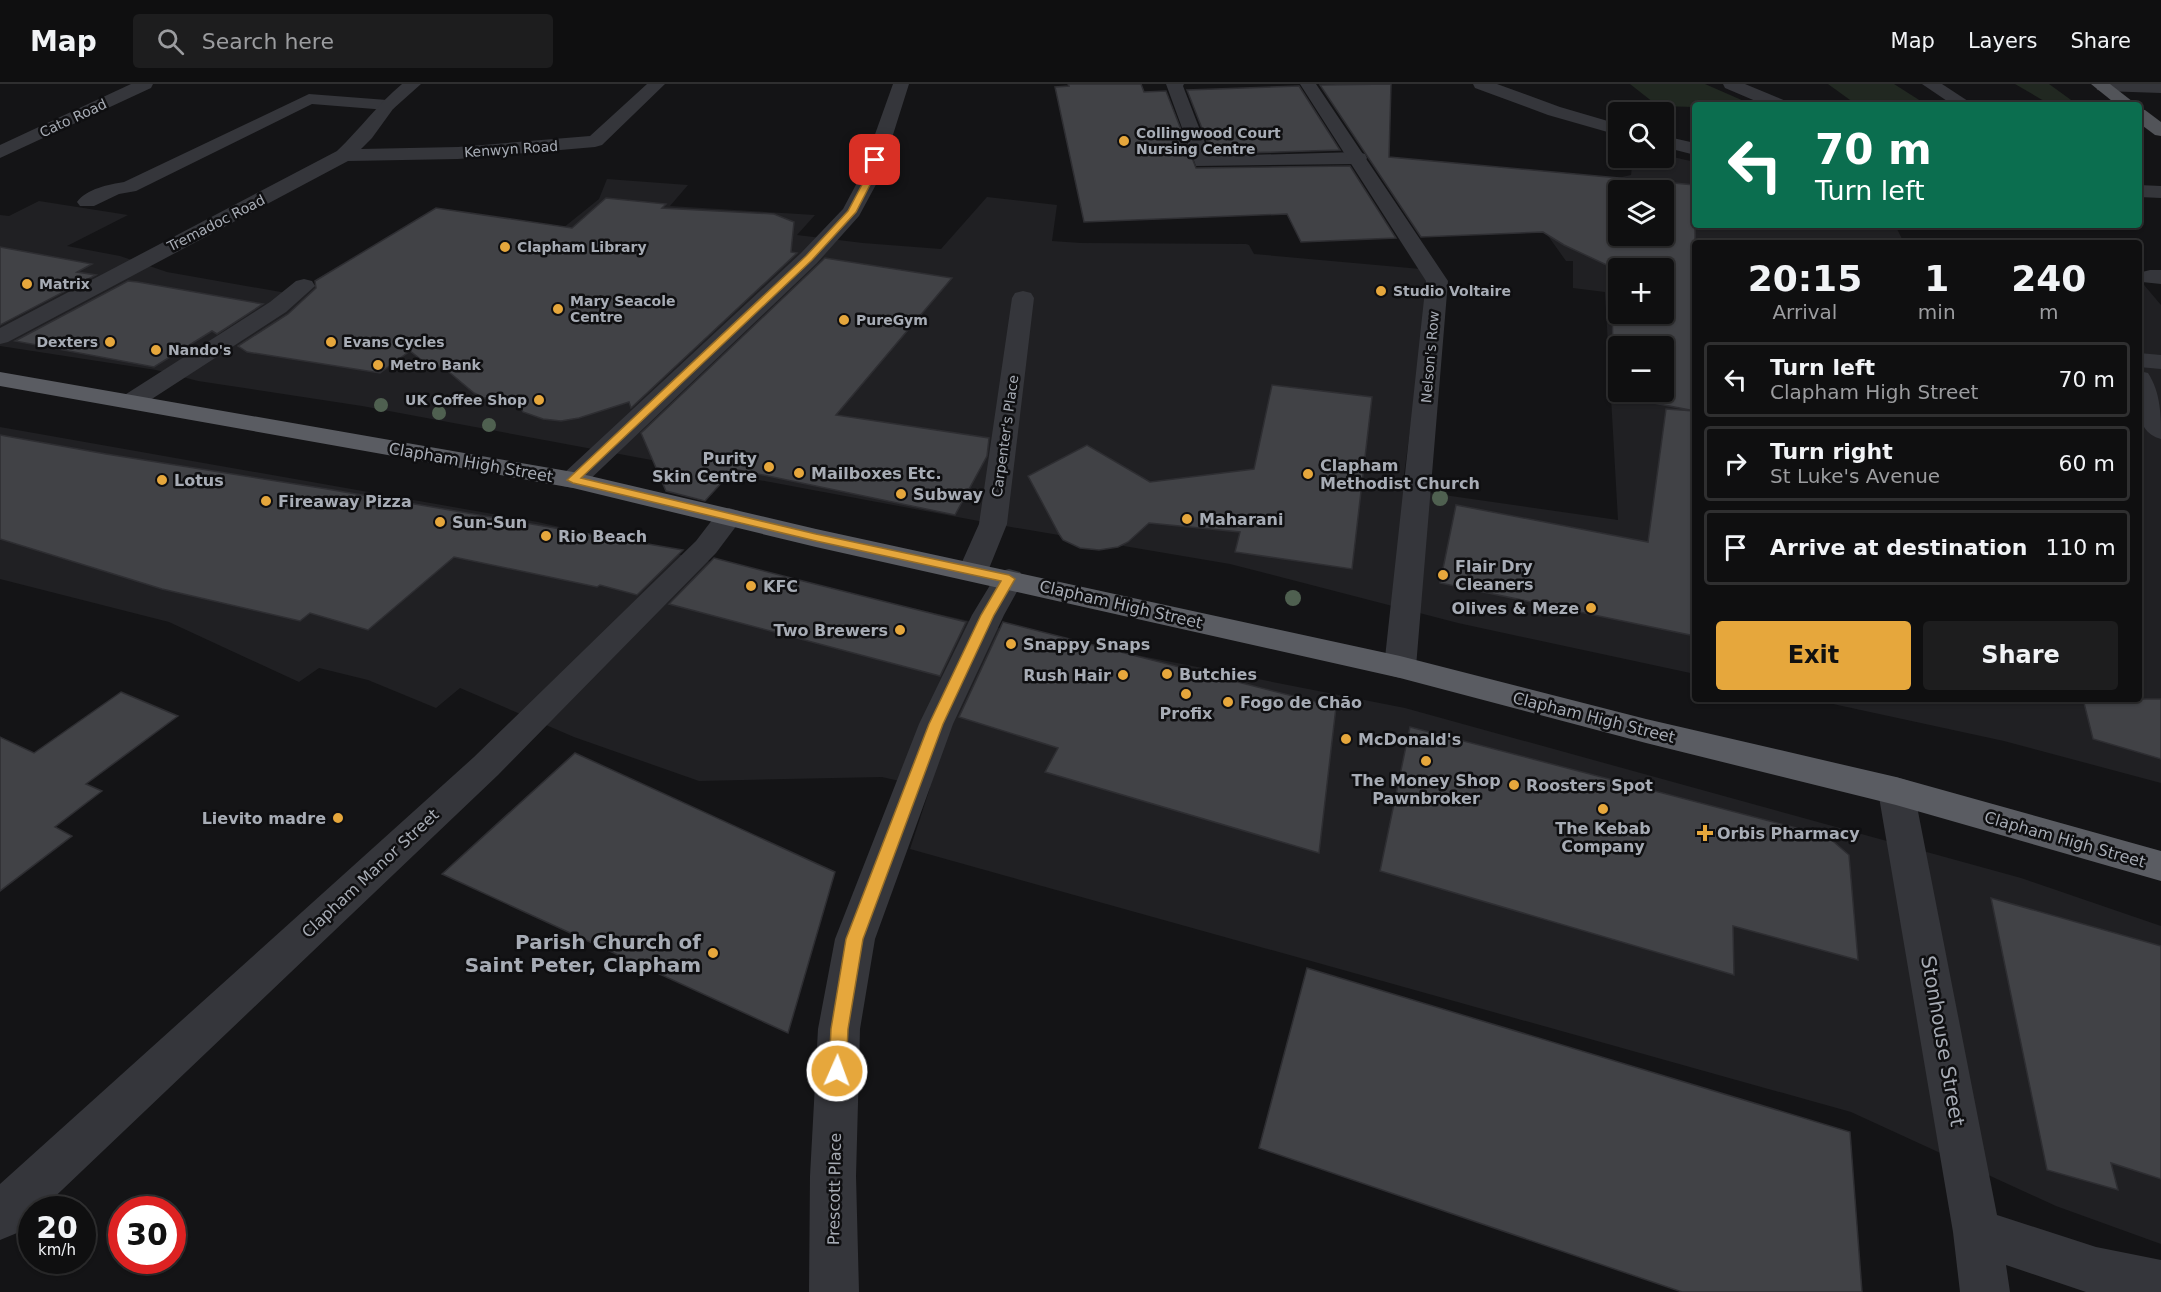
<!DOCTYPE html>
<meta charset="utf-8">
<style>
:root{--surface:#0f0f10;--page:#1d1d1e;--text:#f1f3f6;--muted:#9b9c9f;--line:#2f2f30;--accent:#e6a73c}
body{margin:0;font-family:"DejaVu Sans",sans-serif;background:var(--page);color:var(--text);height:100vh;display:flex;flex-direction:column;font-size:22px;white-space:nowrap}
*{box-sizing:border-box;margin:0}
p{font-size:20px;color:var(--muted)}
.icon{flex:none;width:33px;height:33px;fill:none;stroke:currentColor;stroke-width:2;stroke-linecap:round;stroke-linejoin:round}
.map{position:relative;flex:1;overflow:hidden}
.sheet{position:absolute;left:1692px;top:156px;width:450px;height:462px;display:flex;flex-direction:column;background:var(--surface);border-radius:6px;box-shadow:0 2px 4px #0004,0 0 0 2px var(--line)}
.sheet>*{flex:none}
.top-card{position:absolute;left:1692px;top:18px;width:450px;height:126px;border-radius:6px;box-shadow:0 2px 4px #0004,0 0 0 2px var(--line);background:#0b6e4f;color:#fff;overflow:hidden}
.controls{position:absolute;left:1608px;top:18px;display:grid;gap:12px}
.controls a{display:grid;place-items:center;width:66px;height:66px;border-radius:6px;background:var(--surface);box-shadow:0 2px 4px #0004,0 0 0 2px var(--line);font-size:30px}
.speed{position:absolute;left:18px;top:1112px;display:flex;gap:12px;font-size:30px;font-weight:700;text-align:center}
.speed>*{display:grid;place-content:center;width:78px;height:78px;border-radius:50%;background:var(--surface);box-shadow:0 2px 4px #0004,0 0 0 2px var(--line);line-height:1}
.speed small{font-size:15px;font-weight:400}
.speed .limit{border:9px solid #d22;background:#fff;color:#111}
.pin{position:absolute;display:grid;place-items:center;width:51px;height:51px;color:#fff;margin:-26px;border-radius:12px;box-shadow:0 3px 9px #0006}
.me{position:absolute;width:66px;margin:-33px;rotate:2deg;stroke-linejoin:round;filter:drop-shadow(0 0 4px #0008)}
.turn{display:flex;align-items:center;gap:21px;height:126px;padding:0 24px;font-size:27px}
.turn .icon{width:78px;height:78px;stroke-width:2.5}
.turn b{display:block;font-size:42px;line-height:51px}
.eta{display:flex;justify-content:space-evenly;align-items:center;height:102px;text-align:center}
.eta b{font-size:36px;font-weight:800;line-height:42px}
.button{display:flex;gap:12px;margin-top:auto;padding:12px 24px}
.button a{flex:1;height:69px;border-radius:6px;background:var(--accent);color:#111;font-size:24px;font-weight:800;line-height:69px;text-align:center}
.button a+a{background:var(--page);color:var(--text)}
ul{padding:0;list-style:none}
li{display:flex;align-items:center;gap:18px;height:75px;margin:0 12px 9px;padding:0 12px;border:3px solid var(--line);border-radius:6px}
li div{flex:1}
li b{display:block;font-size:22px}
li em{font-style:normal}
header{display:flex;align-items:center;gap:36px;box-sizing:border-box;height:84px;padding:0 30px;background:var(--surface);border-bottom:2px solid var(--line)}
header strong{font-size:28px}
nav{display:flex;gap:33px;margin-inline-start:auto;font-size:21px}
.search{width:420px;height:54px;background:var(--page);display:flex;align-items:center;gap:15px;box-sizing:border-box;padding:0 21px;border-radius:6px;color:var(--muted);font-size:22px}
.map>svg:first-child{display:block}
.built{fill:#202023;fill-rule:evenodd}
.green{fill:#212821}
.building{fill:#414246;stroke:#2e2e32;stroke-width:1.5;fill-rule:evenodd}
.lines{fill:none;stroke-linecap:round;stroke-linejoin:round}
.service{fill:#35363b;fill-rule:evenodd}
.minor{fill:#35363b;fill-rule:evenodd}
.primary{fill:#525459;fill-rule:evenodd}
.trunk{fill:#5a5c62;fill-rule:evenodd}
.tree{fill:#4f6050}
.route{fill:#e6a73c;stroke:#966d27;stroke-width:1.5}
.poi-dot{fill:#e6a73c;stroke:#0f0f11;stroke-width:2}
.labels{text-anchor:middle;stroke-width:5;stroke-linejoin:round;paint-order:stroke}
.far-street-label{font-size:14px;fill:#a7acb5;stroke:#0f0f11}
.far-poi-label{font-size:14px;font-weight:bold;fill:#a7acb5;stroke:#0f0f11;text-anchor:start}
.poi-label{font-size:16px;font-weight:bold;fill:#a7acb5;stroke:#0f0f11;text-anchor:start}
.street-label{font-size:16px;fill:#a7acb5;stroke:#0f0f11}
.near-poi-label{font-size:20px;font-weight:bold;fill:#a7acb5;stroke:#0f0f11;text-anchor:end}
.near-street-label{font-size:20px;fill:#a7acb5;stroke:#0f0f11}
</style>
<header>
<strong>Map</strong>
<div class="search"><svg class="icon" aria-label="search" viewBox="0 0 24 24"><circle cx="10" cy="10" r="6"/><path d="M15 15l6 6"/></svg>Search here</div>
<nav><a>Map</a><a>Layers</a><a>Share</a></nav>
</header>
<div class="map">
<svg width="2161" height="1208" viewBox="0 0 2161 1208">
<rect width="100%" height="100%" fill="#141416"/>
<!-- built -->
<g class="built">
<path d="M 1664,71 L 1695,78 L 1695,141 L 1895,141 L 1904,159 L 1909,159 L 1695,159 L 1695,590 L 1458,539 L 1230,480 L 1011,443 L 362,322 L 198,297 L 156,286 L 0,262 L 0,131 L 9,132 L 39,117 L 128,131 L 67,162 L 120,172 L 167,188 L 298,211 L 432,127 L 563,144 L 599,115 L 607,95 L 688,101 L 670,122 L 815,131 L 797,151 L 863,159 L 941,165 L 987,113 L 1057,121 L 1052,157 L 1081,159 L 1246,160 L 1249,161 L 1254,170 L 1432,186 L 1402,405 L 1618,436 L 1605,208 L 1573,204 L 1573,177 L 1566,177 L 1546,149 L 1601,98 L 1631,91 L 1633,74 L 1664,74 ZM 1618,106 L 1664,106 L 1664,152 L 1618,152 ZM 1618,184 L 1664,184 L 1664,230 L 1618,230 ZM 1618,262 L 1664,262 L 1664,308 L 1618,308 Z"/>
<path d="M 2139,195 L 2161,221 L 2161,699 L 2004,657 L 1810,615 L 2139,615 Z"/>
<path d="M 0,343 L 538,438 L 1004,545 L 1405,624 L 2021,794 L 2161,842 L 2161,1160 L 2056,1122 L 1851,1028 L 910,765 L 930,704 L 882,693 L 699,697 L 574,653 L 460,604 L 436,624 L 368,596 L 319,584 L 299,598 L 169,538 L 0,495 Z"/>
</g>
<!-- green -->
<g class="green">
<path d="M 1630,0 L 1705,0 L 1753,21 L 1695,21 L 1695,23 L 1658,22 Z"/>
<path d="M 1828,0 L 1894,0 L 1927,21 L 1857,21 Z"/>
<path d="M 2015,0 L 2049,0 L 2078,21 L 2051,21 Z"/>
</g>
<!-- building -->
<g class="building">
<path d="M 1068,0 L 1141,0 L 1144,8 L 1166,7 L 1196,84 L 1350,82 L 1396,154 L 1301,158 L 1287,130 L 1084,138 L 1055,3 L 1069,2 Z"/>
<path d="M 1391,0 L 1389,73 L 1695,101 L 1695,552 L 1440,499 L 1456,421 L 1648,458 L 1666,325 L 1695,327 L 1618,312 L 1613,263 L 1611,183 L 1564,161 L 1543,148 L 1421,153 L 1320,1 ZM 1618,106 L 1664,106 L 1664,152 L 1618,152 ZM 1618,184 L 1664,184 L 1664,230 L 1618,230 ZM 1618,262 L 1664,262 L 1664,308 L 1618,308 Z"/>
<path d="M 1299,2 L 1340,66 L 1212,70 L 1187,6 Z"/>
<path d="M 606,114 L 666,120 L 662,124 L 774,130 L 794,138 L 791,168 L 797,169 L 631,324 L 629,318 L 579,334 L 561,337 L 543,335 L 523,328 L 514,314 L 484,314 L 474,309 L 444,284 L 429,282 L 410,267 L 380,289 L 247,268 L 238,262 L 288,230 L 316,204 L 315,197 L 436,124 L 572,144 Z"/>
<path d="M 0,163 L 92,180 L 77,188 L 96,191 L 0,241 Z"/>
<path d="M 825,174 L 952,194 L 836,331 L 989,354 L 987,372 L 955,431 L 734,385 L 705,417 L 666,407 L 641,349 Z"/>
<path d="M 128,197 L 138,198 L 263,220 L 217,250 L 212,247 L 154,283 L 15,257 Z"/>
<path d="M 1272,301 L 1372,313 L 1352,485 L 1235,468 L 1240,448 L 1149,439 L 1128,458 L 1118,463 L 1099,466 L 1080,464 L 1063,456 L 1059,450 L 1028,392 L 1087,361 L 1150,398 L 1254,385 Z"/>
<path d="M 0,351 L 106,370 L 327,405 L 683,466 L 637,511 L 600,501 L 597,503 L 454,473 L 368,546 L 310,529 L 300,537 L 162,505 L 0,455 Z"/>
<path d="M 714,474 L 799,496 L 966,538 L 940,592 L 669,520 Z"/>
<path d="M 1003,538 L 1336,623 L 1319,769 L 1045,688 L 1058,664 L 959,633 Z"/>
<path d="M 121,608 L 178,632 L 86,700 L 102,707 L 55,743 L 72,752 L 0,807 L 0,653 L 34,669 Z"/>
<path d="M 2083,615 L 2161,615 L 2161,675 L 2093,655 Z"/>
<path d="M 1410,643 L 1827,752 L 1849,771 L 1858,876 L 1733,842 L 1734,891 L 1380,787 Z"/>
<path d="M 575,669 L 835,788 L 788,949 L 442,790 Z"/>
<path d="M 1991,814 L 2161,862 L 2161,1095 L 2111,1079 L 2118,1106 L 2047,1086 Z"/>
<path d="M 1307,884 L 1850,1048 L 1862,1208 L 1682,1208 L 1259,1064 Z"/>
</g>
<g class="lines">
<!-- service -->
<g class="service">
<path d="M 1166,0 L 1184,0 L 1183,2 L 1210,72 L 1358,68 L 1365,70 L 1367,74 L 1365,78 L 1358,80 L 1196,82 Z"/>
<path d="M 309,10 L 387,16 L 393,17 L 396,21 L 393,25 L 387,26 L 312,20 L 136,107 L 119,110 L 94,122 L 80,122 L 77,118 C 86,105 110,100 124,98 Z"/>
<path d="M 2150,186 L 2161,186 L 2161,200 L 2142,198 L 2139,193 L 2142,188 Z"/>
<path d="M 304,195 L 312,197 L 315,202 L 286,228 L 141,322 L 132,325 L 123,322 L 119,317 L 123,312 L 270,218 L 296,197 Z"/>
<path d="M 2139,269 L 2161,271 L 2161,285 L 2139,283 Z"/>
<path d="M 2139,287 L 2148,289 C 2161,309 2161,332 2161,355 C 2131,347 2139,310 2139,287 Z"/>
</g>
<!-- minor -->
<g class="minor">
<path d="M 131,0 L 153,0 L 151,4 L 0,74 L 0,61 Z"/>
<path d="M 402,0 L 421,0 L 393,25 L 372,54 L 361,65 L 458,63 L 590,52 L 647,0 L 665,0 L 602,61 L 595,63 L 458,75 L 348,77 L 8,258 L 0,260 L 0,244 L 337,67 C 360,45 378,20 402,0 Z"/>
<path d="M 893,0 L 909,0 L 879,95 L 859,132 L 817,179 L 583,402 L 573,404 L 563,402 L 559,396 L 563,390 L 801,169 L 843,125 L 859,95 Z"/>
<path d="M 1300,0 L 1316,0 L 1448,197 L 1416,583 L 1411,591 L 1400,594 L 1389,591 L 1384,583 L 1426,197 Z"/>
<path d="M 1473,0 L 1497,0 L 1560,23 L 1618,40 L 1618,51 L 1548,31 L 1475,4 Z"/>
<path d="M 1723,0 L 1745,0 L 1786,17 L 1789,21 L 1765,21 L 1725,4 Z"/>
<path d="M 1922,0 L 1942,0 L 1974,21 L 1953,21 Z"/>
<path d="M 2096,0 L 2161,0 L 2161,9 L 2103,7 L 2097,6 Z"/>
<path d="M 1664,52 L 1695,59 L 1695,71 L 1664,63 Z"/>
<path d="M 2139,101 L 2161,102 L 2161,114 L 2139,113 Z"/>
<path d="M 1023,207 L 1031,209 L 1034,214 L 1007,440 L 988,487 L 984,494 L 973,497 L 962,494 L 958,487 L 979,440 L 1012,214 L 1015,209 Z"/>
<path d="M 729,424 L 739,427 L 743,433 L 716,469 L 498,691 L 42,1125 L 32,1125 L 32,1135 L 17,1149 L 0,1156 L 0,1100 L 474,673 L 696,457 L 719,427 Z"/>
<path d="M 1009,485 L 1020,488 L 1024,495 L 1004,531 L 953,640 L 875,855 L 860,945 L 856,1092 L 859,1208 L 809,1208 L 810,1092 L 818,945 L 835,855 L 919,640 L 972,531 L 998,488 Z"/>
<path d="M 1896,693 L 1909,697 L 1914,707 L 1997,1131 L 2096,1163 L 2161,1176 L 2161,1208 L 2086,1208 L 2006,1181 L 2010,1208 L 1960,1208 L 1953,1148 L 1878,707 L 1883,697 Z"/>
</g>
<!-- primary -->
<g class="primary">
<path d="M 2091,0 L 2110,0 L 2137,21 L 2117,21 Z"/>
<path d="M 2139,25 L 2145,26 L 2161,38 L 2161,52 L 2155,51 L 2139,39 Z"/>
</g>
<!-- trunk -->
<path class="trunk" d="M 0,288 L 573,388 L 816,445 L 1400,572 L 1646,635 L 1896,693 L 2161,767 L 2161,797 L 1896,721 L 1646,659 L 1400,594 L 816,463 L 573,404 L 0,302 Z"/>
</g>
<!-- trees -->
<g class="tree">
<circle cx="381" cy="321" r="7"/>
<circle cx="439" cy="329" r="7"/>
<circle cx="489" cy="341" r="7"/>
<circle cx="1440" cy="414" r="8"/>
<circle cx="1293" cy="514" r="8"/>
</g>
<!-- route -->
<path class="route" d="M 873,75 L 879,76 L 873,95 L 856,128 L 812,176 L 581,394 L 816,450 L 1009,491 L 1015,495 L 994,531 L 943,640 L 863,855 L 848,945 L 846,987 L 844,993 L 837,996 L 831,993 L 829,987 L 831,945 L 846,855 L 929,640 L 981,531 L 1001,497 L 816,457 L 573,399 L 567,396 L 806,172 L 848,127 L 865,95 Z"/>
<!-- markers -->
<g class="poi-dot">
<circle cx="1124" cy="57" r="6"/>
<circle cx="505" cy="163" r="6"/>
<circle cx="27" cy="200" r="6"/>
<circle cx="1381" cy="207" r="6"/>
<circle cx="558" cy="225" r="6"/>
<circle cx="844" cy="236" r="6"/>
<circle cx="110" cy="258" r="6"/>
<circle cx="331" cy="258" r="6"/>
<circle cx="156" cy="266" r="6"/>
<circle cx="378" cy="281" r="6"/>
<circle cx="539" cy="316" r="6"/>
<circle cx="769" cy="383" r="6"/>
<circle cx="799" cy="389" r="6"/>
<circle cx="1308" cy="390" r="6"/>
<circle cx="162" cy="396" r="6"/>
<circle cx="901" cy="410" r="6"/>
<circle cx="266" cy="417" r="6"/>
<circle cx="1187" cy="435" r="6"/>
<circle cx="440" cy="438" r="6"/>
<circle cx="546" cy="452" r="6"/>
<circle cx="1443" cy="491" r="6"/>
<circle cx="751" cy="502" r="6"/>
<circle cx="1591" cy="524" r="6"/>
<circle cx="900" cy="546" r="6"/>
<circle cx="1011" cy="560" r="6"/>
<circle cx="1167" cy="590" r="6"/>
<circle cx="1123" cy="591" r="6"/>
<circle cx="1186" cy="610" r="6"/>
<circle cx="1228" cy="618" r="6"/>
<circle cx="1346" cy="655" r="6"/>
<circle cx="1426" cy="677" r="6"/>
<circle cx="1514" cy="701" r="6"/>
<circle cx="1603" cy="725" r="6"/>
<circle cx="338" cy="734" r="6"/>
<path d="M1702 740h6v6h6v6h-6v6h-6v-6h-6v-6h6z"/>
<circle cx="713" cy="869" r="6"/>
</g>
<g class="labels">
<!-- far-street labels -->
<g class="far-street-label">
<text transform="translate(73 34) rotate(-25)" y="5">Cato Road</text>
<text transform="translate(511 65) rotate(-4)" y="5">Kenwyn Road</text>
<text transform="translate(216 139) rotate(-27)" y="5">Tremadoc Road</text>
<text transform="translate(1430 273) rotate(-85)" y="5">Nelson's Row</text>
<text transform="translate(1005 352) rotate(-82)" y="5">Carpenter's Place</text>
</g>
<!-- far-poi labels -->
<g class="far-poi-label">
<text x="1136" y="54">Collingwood Court<tspan x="1136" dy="16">Nursing Centre</tspan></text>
<text x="517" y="168">Clapham Library</text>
<text x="39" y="205">Matrix</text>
<text x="1393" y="212">Studio Voltaire</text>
<text x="570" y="222">Mary Seacole<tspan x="570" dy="16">Centre</tspan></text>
<text x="856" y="241">PureGym</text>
<text x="98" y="263" text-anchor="end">Dexters</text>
<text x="343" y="263">Evans Cycles</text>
<text x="168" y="271">Nando's</text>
<text x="390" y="286">Metro Bank</text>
<text x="527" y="321" text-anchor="end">UK Coffee Shop</text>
</g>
<!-- poi labels -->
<g class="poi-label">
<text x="757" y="380" text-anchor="end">Purity<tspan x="757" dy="18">Skin Centre</tspan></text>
<text x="1320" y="387">Clapham<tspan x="1320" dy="18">Methodist Church</tspan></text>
<text x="811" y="395">Mailboxes Etc.</text>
<text x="174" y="402">Lotus</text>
<text x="913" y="416">Subway</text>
<text x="278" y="423">Fireaway Pizza</text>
<text x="1199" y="441">Maharani</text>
<text x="452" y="444">Sun-Sun</text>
<text x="558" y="458">Rio Beach</text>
<text x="1455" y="488">Flair Dry<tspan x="1455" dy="18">Cleaners</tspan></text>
<text x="763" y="508">KFC</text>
<text x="1579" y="530" text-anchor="end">Olives &amp; Meze</text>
<text x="888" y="552" text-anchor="end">Two Brewers</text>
<text x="1023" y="566">Snappy Snaps</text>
<text x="1179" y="596">Butchies</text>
<text x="1111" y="597" text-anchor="end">Rush Hair</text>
<text x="1240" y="624">Fogo de Chão</text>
<text x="1186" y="635" text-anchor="middle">Profix</text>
<text x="1358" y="661">McDonald's</text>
<text x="1426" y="702" text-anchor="middle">The Money Shop<tspan x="1426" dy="18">Pawnbroker</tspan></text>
<text x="1526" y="707">Roosters Spot</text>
<text x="326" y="740" text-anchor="end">Lievito madre</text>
<text x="1603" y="750" text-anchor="middle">The Kebab<tspan x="1603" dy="18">Company</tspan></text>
<text x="1717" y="755">Orbis Pharmacy</text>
</g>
<!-- street labels -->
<g class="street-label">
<text transform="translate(471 378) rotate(10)" y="6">Clapham High Street</text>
<text transform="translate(1121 520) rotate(13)" y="6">Clapham High Street</text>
<text transform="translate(1594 633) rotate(14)" y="6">Clapham High Street</text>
<text transform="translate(2065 755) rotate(16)" y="6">Clapham High Street</text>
<text transform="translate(370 789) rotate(-43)" y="6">Clapham Manor Street</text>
<text transform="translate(834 1105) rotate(-89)" y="6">Prescott Place</text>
</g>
<!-- near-poi labels -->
<g class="near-poi-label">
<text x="701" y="865">Parish Church of<tspan x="701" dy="23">Saint Peter, Clapham</tspan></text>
</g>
<!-- near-street labels -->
<g class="near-street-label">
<text transform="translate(1943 957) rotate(80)" y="7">Stonhouse Street</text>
</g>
</g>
</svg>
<div class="controls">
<a><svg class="icon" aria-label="search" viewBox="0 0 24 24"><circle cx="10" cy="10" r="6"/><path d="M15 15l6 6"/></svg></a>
<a><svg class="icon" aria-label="layers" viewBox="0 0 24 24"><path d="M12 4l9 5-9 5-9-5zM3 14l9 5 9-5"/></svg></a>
<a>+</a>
<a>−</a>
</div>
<div class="speed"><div>20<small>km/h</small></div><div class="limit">30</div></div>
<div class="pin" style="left:875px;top:76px;background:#d93025"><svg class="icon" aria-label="arrive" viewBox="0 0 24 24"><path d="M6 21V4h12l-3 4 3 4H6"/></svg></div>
<svg class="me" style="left:837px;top:987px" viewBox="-20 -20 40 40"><circle r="17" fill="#e6a73c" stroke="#fff" stroke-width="3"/><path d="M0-11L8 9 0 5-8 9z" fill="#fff"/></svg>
<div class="top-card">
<div class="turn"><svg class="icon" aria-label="left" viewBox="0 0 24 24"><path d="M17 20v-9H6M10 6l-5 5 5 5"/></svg><div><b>70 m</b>Turn left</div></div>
</div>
<section class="sheet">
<div class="eta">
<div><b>20:15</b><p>Arrival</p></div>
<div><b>1</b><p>min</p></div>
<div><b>240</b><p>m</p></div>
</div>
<ul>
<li><svg class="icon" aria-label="left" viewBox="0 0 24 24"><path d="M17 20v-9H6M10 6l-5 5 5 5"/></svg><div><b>Turn left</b><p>Clapham High Street</p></div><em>70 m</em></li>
<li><svg class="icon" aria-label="right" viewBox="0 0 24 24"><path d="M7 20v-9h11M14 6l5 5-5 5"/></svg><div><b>Turn right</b><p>St Luke's Avenue</p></div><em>60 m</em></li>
<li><svg class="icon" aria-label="arrive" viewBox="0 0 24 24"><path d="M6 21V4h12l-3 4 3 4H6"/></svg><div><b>Arrive at destination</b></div><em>110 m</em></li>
</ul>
<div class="button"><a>Exit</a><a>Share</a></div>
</section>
</div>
